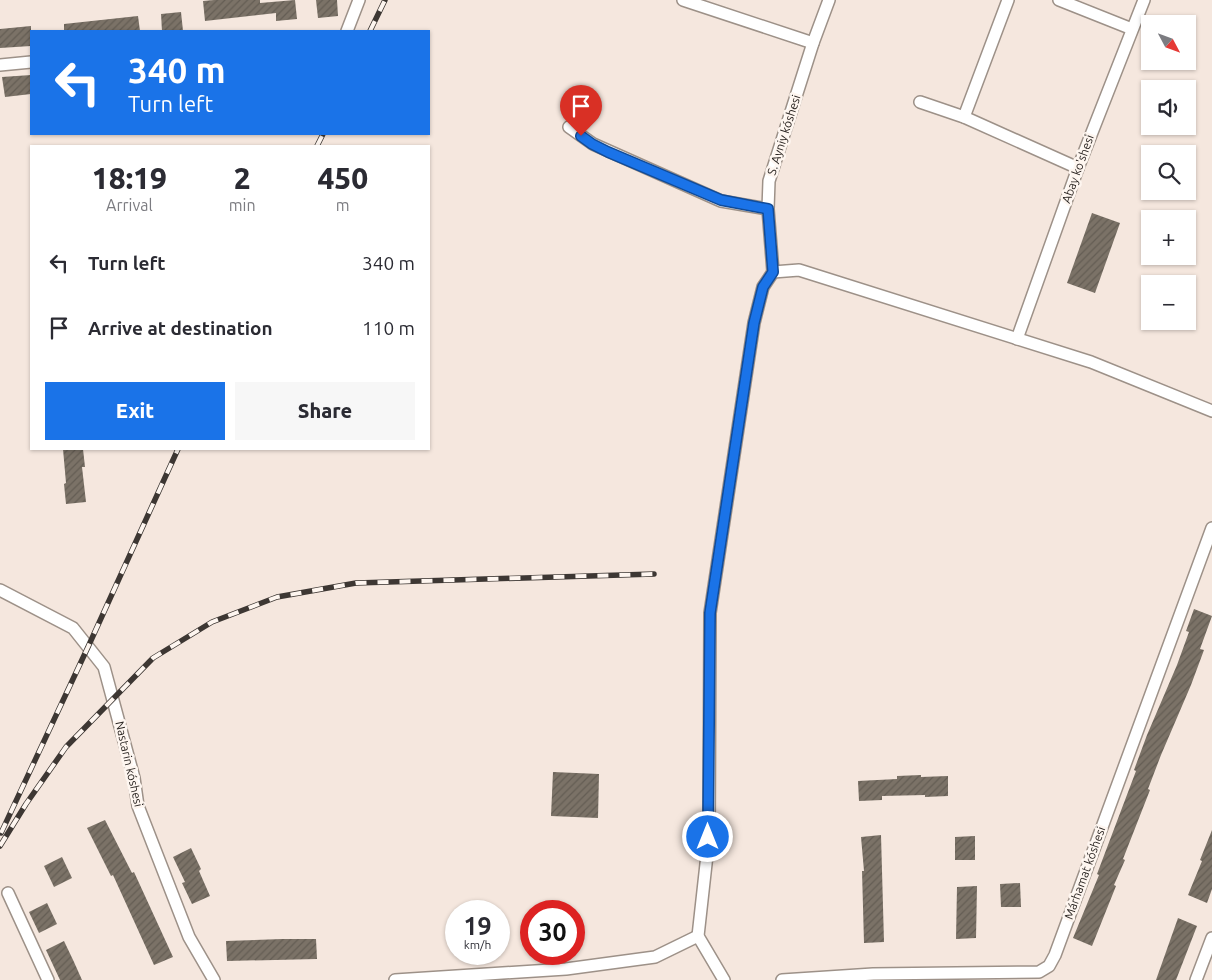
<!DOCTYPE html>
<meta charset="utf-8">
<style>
:root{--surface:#fff;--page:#f7f7f7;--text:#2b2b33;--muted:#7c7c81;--accent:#1a73e8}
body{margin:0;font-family:Ubuntu,sans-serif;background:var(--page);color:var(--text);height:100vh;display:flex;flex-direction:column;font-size:19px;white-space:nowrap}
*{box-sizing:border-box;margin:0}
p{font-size:16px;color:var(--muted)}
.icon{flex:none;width:28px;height:28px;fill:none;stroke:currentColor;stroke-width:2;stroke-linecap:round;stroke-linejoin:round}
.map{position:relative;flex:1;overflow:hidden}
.sheet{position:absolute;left:30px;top:145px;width:400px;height:305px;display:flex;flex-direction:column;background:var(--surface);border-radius:0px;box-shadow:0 1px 4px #0004}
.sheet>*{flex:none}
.hud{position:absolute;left:30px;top:30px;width:400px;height:105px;border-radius:0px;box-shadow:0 1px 4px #0004;background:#1a73e8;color:#fff;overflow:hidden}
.needle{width:32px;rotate:131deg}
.buttons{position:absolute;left:1141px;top:15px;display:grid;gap:10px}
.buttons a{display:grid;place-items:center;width:55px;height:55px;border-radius:0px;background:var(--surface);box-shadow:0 1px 4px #0004;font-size:25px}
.speed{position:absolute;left:445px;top:900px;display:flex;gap:10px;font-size:25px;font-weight:700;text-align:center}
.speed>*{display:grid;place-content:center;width:65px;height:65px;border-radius:50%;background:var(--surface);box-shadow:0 1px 4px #0004;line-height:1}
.speed small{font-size:12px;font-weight:400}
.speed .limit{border:8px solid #d22;background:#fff;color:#111}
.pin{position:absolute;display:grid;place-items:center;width:42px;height:42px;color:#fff;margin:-51px -21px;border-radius:50% 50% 50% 0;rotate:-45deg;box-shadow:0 0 5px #0007}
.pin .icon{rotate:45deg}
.me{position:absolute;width:55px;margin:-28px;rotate:0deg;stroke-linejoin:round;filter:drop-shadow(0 0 4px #0008)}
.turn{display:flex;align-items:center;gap:18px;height:105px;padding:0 15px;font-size:22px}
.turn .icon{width:65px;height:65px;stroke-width:2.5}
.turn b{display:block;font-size:35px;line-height:42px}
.eta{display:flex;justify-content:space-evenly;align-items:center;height:85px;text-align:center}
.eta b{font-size:30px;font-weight:800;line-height:35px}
.primary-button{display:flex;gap:10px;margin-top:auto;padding:10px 15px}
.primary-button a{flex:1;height:58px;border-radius:0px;background:var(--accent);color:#fff;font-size:20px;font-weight:800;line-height:58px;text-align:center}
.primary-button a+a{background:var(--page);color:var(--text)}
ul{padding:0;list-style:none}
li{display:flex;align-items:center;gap:15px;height:65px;padding:0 15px}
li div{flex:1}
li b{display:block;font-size:19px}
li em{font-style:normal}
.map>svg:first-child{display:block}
.building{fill:url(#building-hatch)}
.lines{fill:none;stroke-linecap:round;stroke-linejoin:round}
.minor-casing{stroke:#9d9188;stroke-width:14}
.minor{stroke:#fff;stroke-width:11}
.rail-casing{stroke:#3d3733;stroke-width:5.5}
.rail{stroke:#fef6f0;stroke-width:4;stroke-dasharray:11;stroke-linecap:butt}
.route-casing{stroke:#114b97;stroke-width:12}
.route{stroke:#1a73e8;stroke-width:9}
.labels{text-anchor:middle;stroke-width:5;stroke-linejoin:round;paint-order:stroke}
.street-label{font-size:12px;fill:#231e1b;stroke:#fef6f0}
</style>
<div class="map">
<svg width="1212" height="980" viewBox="0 0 1212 980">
<defs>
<pattern id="building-hatch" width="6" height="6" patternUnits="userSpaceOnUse" patternTransform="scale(1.25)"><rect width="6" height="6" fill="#7b7267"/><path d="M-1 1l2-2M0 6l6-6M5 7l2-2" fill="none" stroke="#645d54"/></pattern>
</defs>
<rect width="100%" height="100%" fill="#f5e7de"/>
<!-- building -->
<g class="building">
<path d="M 214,0 L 260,0 L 260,3 L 295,0 L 297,19 L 276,21 L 276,13 L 205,21 L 203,1 Z"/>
<path d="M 316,0 L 337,0 L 338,16 L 318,18 Z"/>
<path d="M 181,12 L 183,31 L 162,31 L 161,14 Z"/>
<path d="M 138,16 L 140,31 L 64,31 L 64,24 Z"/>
<path d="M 31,26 L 31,46 L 0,48 L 0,29 Z"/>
<path d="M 31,75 L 31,94 L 5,97 L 2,77 Z"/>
<path d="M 1092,213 L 1120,223 L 1095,293 L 1067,283 Z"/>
<path d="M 63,449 L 83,449 L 85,467 L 82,467 L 86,502 L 66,504 L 64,484 L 66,483 Z"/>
<path d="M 1194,609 L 1212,616 L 1200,649 L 1204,650 L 1191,685 L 1161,755 L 1148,789 L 1150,790 L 1123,859 L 1125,860 L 1114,885 L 1116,886 L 1092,946 L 1073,938 L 1099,875 L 1097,874 L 1136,771 L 1134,770 L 1147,735 L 1177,665 L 1189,632 L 1186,631 Z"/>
<path d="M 553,772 L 599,774 L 598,818 L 551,816 Z"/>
<path d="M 921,775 L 921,777 L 948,776 L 948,796 L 925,797 L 925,795 L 882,796 L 882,800 L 859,801 L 858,781 L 897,779 L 897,776 Z"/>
<path d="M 105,820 L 132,873 L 134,872 L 173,957 L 154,965 L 113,875 L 111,876 L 87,828 Z"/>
<path d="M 1212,830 L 1212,889 L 1207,903 L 1188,895 L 1202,861 L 1200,860 Z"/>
<path d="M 881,835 L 884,942 L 864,943 L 862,871 L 864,871 L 861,837 Z"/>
<path d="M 975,836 L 975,860 L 955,860 L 955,837 Z"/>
<path d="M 191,848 L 201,869 L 199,871 L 210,896 L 192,904 L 182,883 L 185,882 L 173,857 Z"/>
<path d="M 62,857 L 72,878 L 54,887 L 44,866 Z"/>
<path d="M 1020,883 L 1021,907 L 1001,907 L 1000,884 Z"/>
<path d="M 977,886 L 976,938 L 956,939 L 957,887 Z"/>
<path d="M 47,903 L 57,924 L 39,933 L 29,912 Z"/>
<path d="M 1178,918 L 1197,926 L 1176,980 L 1156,980 Z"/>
<path d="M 282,939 L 316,939 L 317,959 L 227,961 L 226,941 Z"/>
<path d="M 64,941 L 74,962 L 82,980 L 60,980 L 46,950 Z"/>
</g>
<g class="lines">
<!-- minor casing -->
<g class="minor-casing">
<g id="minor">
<path d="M 683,0 L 813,43"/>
<path d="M 1059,0 L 1132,29"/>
<path d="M 347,31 L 359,0"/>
<path d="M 0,65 L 31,62"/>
<path d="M 920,102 L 964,117 L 1078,168"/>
<path d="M 964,117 L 1008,0"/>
<path d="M 569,127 L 593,144 L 721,201 L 768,209"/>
<path d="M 773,272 L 799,270 L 1091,362 L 1212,411"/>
<path d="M 1017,339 L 1078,168 L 1144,0"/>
<path d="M 0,590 L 73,628 L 104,667 L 134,778 L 138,806 L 189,937 L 214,980"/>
<path d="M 8,893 L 48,980"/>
<path d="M 395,980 L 566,969 L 655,957 L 698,936"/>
<path d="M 724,980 L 698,936 L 709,837 L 710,613 L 754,323 L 763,287 L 773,272 L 768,209 L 769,181 L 813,43 L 829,0"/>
<path d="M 782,980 L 873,974 L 1039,972 L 1049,966 L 1055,955 L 1212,528"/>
<path d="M 1196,980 L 1212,938"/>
</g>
</g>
<!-- minor -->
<use href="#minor" class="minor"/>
<!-- rail casing -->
<g class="rail-casing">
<g id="rail">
<path d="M 370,31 L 385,0"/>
<path d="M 317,146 L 323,134"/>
<path d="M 1,833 L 88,647 L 178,449"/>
<path d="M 0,846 L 26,804 L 66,747 L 153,658 L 212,622 L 277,597 L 356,583 L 654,574"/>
</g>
</g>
<!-- rail -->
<use href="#rail" class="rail"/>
</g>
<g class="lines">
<!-- route casing -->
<g class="route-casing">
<path id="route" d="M 581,136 L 592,144 L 608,152 L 721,200 L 768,209 L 773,272 L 763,287 L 754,323 L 710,613 L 708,837"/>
</g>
<!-- route -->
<use href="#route" class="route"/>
</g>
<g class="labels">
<!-- street labels -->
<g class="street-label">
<text transform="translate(784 135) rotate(-72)" y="4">S. Ayniy kóshesi</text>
<text transform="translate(1078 169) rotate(-70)" y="4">Abay ko'shesi</text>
<text transform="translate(129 764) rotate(77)" y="4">Nastarin kóshesi</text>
<text transform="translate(1085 873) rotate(-70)" y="4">Márhamat kóshesi</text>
</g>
</g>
</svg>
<div class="buttons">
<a><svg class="needle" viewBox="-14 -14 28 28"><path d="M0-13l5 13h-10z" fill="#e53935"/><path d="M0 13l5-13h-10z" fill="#7c7c81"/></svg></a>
<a><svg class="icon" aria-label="sound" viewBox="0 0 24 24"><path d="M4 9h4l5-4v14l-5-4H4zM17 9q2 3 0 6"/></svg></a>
<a><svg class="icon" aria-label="search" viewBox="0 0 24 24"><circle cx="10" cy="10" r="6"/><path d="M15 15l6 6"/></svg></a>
<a>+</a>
<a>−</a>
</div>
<div class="speed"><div>19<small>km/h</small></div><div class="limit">30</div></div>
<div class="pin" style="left:581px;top:136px;background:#d93025"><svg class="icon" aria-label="arrive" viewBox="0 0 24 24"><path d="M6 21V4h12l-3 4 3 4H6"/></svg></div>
<svg class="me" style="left:708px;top:837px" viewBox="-20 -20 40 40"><circle r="17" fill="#1a73e8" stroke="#fff" stroke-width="3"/><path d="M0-11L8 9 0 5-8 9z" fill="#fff"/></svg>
<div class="hud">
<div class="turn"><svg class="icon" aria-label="left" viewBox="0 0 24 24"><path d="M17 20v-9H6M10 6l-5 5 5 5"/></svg><div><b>340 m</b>Turn left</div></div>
</div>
<section class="sheet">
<div class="eta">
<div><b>18:19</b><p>Arrival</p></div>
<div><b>2</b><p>min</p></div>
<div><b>450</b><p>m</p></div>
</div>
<ul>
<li><svg class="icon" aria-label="left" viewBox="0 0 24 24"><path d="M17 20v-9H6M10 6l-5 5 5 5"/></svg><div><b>Turn left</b></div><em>340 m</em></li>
<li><svg class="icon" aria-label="arrive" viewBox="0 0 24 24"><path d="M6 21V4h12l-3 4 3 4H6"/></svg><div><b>Arrive at destination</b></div><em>110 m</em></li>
</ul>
<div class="primary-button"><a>Exit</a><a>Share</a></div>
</section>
</div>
